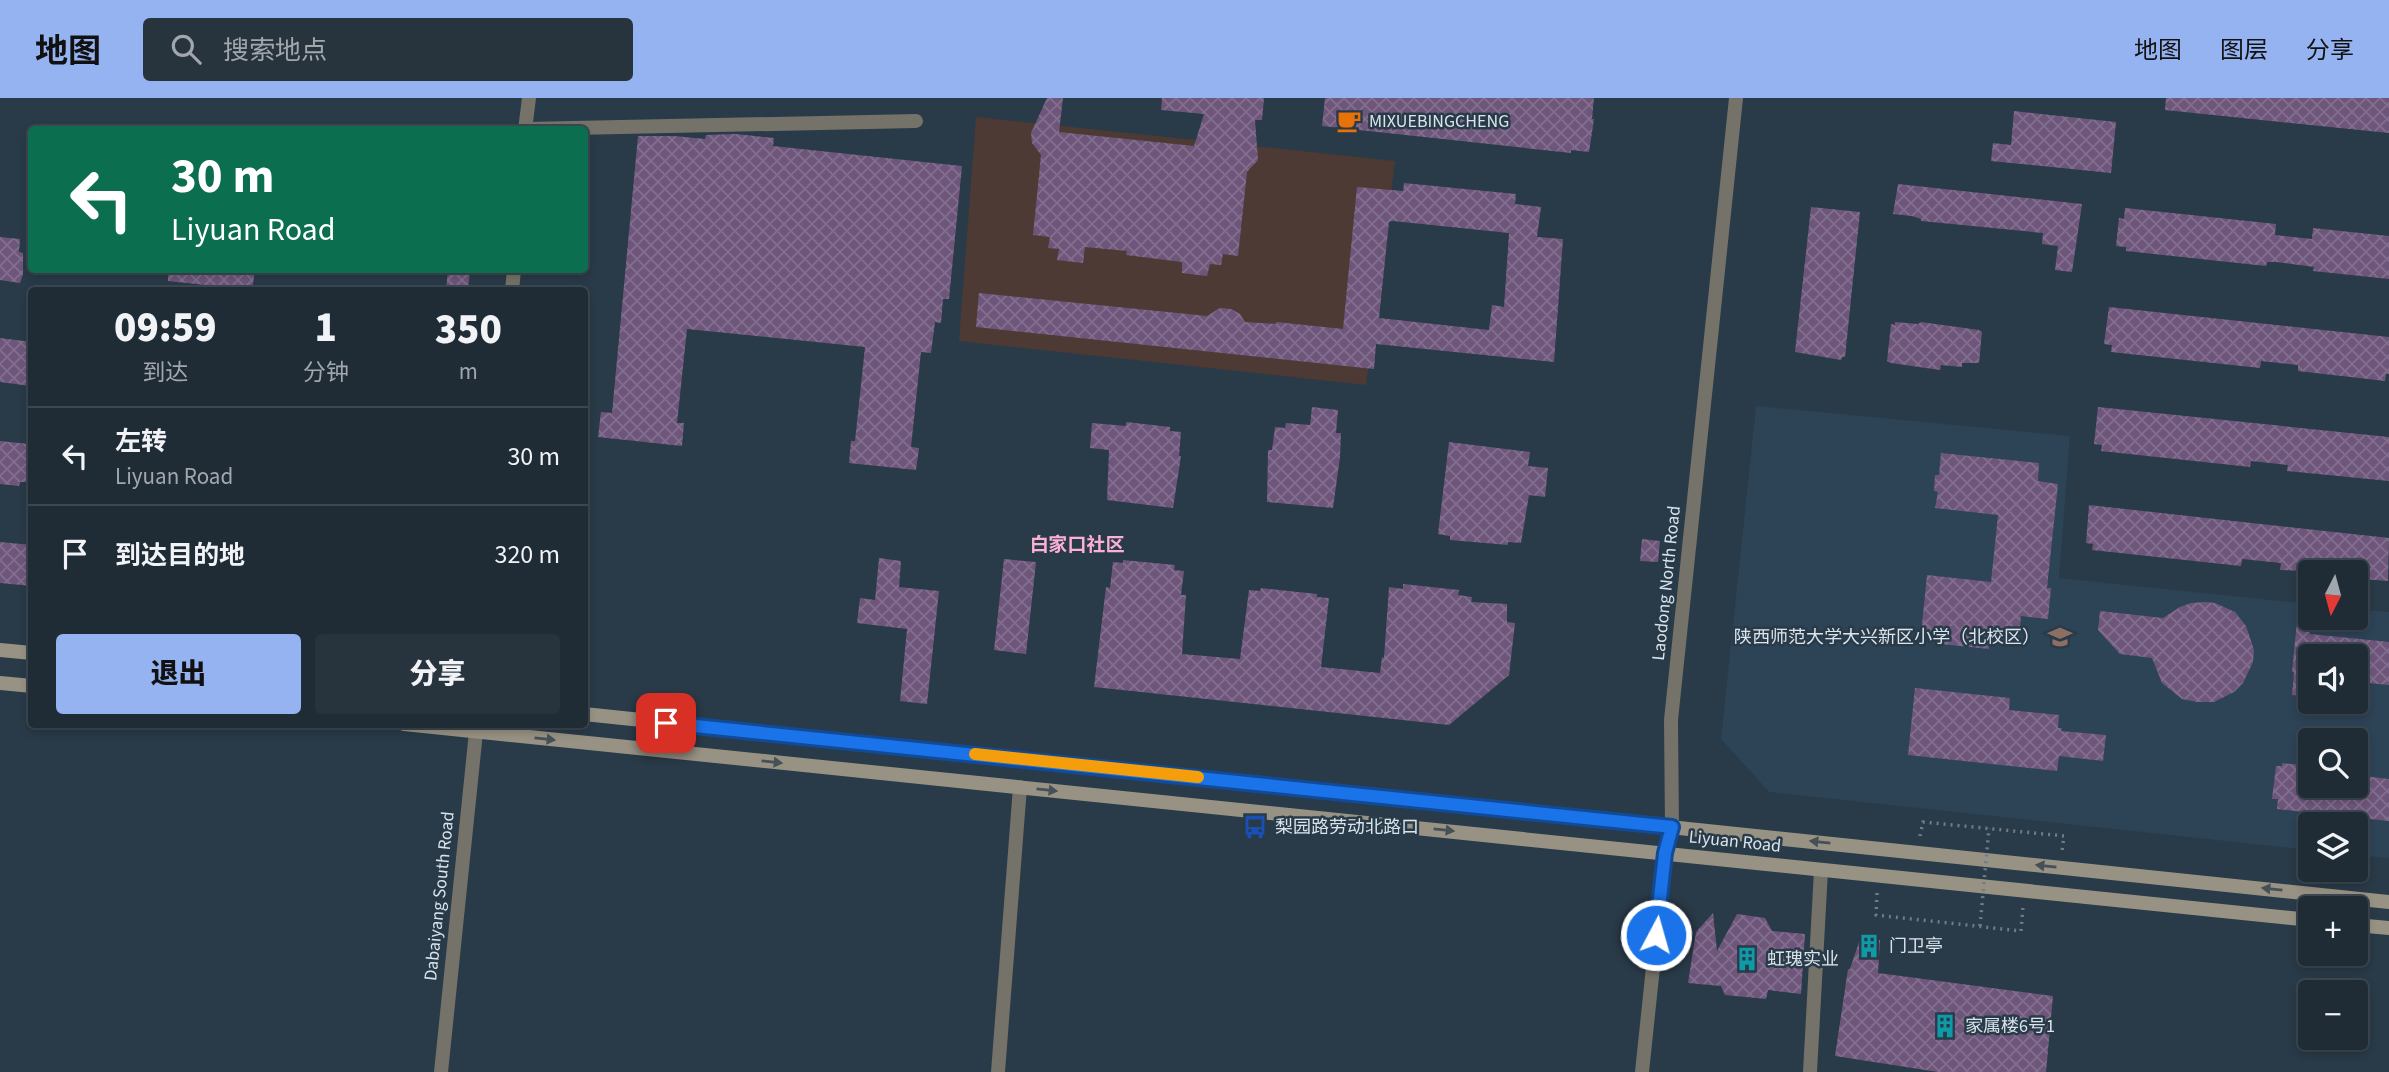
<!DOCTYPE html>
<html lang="zh">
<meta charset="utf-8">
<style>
:root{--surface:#1f2c36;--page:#27343e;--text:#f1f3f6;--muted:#a1a7ad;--line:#3c4851;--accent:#95b2f1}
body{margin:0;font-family:"Source Sans 3","Noto Sans SC",sans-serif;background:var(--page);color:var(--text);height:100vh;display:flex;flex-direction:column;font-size:26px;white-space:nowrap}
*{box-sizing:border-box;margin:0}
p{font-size:23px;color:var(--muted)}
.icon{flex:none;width:38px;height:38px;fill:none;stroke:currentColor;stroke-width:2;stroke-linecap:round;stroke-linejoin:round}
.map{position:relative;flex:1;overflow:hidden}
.drawer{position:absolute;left:28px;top:189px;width:560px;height:441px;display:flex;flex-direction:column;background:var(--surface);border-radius:7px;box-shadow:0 4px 10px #0003,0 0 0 2px var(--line)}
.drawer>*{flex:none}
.top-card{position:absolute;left:28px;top:28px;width:560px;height:147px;border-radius:7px;box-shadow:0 4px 10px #0003,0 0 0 2px var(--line);background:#0b6e4f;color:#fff;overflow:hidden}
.needle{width:46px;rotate:186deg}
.tools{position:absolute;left:2298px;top:462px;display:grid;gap:14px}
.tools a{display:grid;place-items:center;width:70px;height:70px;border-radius:7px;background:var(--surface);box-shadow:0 4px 10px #0003,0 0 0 2px var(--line);font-size:35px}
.pin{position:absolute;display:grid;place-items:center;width:60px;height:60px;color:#fff;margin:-30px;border-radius:14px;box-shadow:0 4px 10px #0006}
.me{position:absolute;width:77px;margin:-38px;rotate:6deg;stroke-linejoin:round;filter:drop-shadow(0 0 5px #0008)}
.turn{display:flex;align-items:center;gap:24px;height:147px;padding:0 28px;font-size:32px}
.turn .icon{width:91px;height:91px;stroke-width:2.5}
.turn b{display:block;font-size:49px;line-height:60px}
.eta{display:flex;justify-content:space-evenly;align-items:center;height:119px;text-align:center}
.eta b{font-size:42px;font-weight:800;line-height:49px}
.action{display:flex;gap:14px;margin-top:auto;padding:14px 28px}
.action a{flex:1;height:80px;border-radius:7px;background:var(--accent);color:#111;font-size:28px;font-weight:800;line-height:80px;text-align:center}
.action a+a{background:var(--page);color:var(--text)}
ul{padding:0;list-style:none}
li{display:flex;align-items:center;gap:21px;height:98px;padding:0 28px;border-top:2px solid var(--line)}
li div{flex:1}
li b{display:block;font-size:26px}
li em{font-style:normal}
header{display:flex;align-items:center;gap:42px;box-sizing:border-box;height:98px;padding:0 35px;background:var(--accent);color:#111}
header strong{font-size:33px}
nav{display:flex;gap:38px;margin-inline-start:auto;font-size:24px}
.search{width:490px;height:63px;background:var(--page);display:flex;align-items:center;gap:18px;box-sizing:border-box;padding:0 24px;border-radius:7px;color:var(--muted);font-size:26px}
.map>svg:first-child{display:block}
.commercial{fill:#4e3a34}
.built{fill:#2d4356;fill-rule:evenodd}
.building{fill:url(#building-cross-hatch);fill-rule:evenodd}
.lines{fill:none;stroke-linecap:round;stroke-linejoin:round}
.path{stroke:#6e7d89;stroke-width:3.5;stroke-dasharray:2 5;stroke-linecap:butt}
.minor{stroke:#757269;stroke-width:14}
.tertiary{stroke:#757269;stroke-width:14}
.secondary{stroke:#989284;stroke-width:14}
.path-bridge{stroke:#6e7d89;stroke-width:3.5;stroke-dasharray:2 5;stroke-linecap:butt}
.oneway{fill:#455057}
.route-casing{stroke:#114b97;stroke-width:18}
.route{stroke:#1a73e8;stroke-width:12}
.slow{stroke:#f59e0b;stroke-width:12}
.labels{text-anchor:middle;stroke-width:5;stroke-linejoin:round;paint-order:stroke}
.poi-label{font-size:18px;fill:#d9e4ec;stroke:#293a48;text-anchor:start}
.street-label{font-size:18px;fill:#d9e4ec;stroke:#293a48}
.neighbourhood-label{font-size:19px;font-weight:bold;fill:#fcb0d6;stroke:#293a48}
</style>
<header>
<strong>地图</strong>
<div class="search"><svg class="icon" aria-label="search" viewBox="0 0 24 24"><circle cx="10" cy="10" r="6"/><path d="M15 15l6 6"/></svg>搜索地点</div>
<nav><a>地图</a><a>图层</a><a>分享</a></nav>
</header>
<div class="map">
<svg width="2389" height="974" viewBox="0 0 2389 974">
<defs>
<pattern id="building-cross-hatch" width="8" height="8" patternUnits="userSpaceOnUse" patternTransform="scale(1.75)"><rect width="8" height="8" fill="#6e567b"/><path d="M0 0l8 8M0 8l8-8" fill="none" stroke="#826e8e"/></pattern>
</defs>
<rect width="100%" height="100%" fill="#293a48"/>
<!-- commercial -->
<path class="commercial" d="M 976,19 L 1395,63 L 1366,287 L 959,243 Z"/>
<!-- built -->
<path class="built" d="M 1756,308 L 2070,338 L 2059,480 L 2310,506 L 2310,520 L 2356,520 L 2356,511 L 2389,514 L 2389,760 L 2356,757 L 2356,726 L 2310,726 L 2310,752 L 1769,694 L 1721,641 ZM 2310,558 L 2356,558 L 2356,604 L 2310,604 ZM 2310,642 L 2356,642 L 2356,688 L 2310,688 Z"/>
<!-- building -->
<g class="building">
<path d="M 1047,0 L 1063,0 L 1059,34 L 1194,48 L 1204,16 L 1161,12 L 1162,0 L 1264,0 L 1262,22 L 1255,22 L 1258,62 L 1247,74 L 1238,158 L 1223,156 L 1221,167 L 1210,166 L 1207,178 L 1182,175 L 1182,164 L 1126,157 L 1127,153 L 1085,149 L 1083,165 L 1057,162 L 1059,151 L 1048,150 L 1050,139 L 1033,137 L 1041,57 L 1032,45 L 1031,35 Z"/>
<path d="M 1325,0 L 1594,0 L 1592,21 L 1594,21 L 1589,54 L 1571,52 L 1571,55 L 1322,28 Z"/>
<path d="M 2166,0 L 2389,0 L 2389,35 L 2165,12 Z"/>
<path d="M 2014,13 L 2116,24 L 2111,75 L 1991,63 L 1993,45 L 2011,47 Z"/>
<path d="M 736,36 L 774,40 L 773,48 L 962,68 L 949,201 L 943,201 L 941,225 L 935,224 L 931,255 L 921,254 L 911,349 L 919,350 L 916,372 L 849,365 L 851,343 L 855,343 L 865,249 L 687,231 L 677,325 L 684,325 L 682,348 L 598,339 L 601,314 L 612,315 L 638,38 L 674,38 L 705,41 L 706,37 Z"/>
<path d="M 1404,85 L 1516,96 L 1515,106 L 1541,109 L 1537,139 L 1563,141 L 1554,264 L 1376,246 L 1374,271 L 976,229 L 979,195 L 1207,218 L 1220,210 L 1231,211 L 1240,216 L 1245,224 L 1276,226 L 1276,224 L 1343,231 L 1357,89 L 1403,93 ZM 1393,123 L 1509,135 L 1504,209 L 1492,207 L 1489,232 L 1379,220 L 1389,124 Z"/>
<path d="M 1898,86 L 2082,106 L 2072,174 L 2055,172 L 2058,148 L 2042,146 L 2043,135 L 1921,123 L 1921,121 L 1912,118 L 1893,116 Z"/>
<path d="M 1811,109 L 1860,114 L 1845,259 L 1842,259 L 1841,262 L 1795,254 Z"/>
<path d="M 2125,110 L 2276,126 L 2275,137 L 2312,141 L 2313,130 L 2389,138 L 2389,181 L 2313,173 L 2314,169 L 2277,164 L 2267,164 L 2266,168 L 2126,153 L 2126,149 L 2116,148 L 2119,120 L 2124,121 Z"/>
<path d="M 0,139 L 20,141 L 19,154 L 23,155 L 23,176 L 20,185 L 0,182 Z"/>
<path d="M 168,172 L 255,172 L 252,192 L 168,183 Z"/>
<path d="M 448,172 L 470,172 L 468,192 L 446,192 Z"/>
<path d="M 2109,209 L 2389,239 L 2389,276 L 2386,276 L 2385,283 L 2298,273 L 2298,267 L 2261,263 L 2260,270 L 2111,254 L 2112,247 L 2104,246 Z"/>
<path d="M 1895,224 L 1918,226 L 1921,224 L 1979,232 L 1982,234 L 1979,265 L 1962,265 L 1962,269 L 1941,267 L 1940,272 L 1891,265 L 1887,263 L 1891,226 L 1895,227 Z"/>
<path d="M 0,240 L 32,244 L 30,288 L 0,284 Z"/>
<path d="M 1312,309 L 1338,312 L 1336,335 L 1341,335 L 1340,359 L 1333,410 L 1267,404 L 1268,352 L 1272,352 L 1275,329 L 1285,330 L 1286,325 L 1310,327 Z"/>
<path d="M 2098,309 L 2389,339 L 2389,383 L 2287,373 L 2288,367 L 2251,363 L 2250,369 L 2101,353 L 2102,347 L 2094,346 Z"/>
<path d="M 1126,324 L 1170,329 L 1170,333 L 1181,334 L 1179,358 L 1181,358 L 1173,410 L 1107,402 L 1109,352 L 1090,350 L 1092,325 L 1126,328 Z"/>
<path d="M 0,343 L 29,346 L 26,384 L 20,384 L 19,388 L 0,386 Z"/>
<path d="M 1449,344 L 1530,354 L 1528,368 L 1548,370 L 1545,399 L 1529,397 L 1521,445 L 1508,444 L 1508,447 L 1450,442 L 1450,438 L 1438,436 Z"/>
<path d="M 1941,355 L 2039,365 L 2038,383 L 2058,386 L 2047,490 L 2051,490 L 2048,521 L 2021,518 L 2018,546 L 1989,543 L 1989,551 L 1941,546 L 1942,538 L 1921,536 L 1927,477 L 1991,484 L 1998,417 L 1935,410 L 1938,394 L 1934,393 L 1935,377 L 1939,377 Z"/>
<path d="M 2089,407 L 2389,440 L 2388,483 L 2362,481 L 2362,474 L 2280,472 L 2281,465 L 2242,461 L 2241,468 L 2092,452 L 2093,446 L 2086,445 Z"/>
<path d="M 1642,441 L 1660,443 L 1658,464 L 1640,463 Z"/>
<path d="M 0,444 L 32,447 L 32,488 L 0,485 Z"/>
<path d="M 879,460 L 901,463 L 899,489 L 939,493 L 927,606 L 900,603 L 907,531 L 857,525 L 860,500 L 875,502 Z"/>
<path d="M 1004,461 L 1036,464 L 1026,556 L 994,552 Z"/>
<path d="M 1123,462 L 1175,467 L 1174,472 L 1184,473 L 1181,497 L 1186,497 L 1182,556 L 1240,561 L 1249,492 L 1260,493 L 1261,490 L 1317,496 L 1317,499 L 1329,500 L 1321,569 L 1380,575 L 1382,559 L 1384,560 L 1389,489 L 1403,491 L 1403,486 L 1459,492 L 1458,497 L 1472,499 L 1471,504 L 1507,506 L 1507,524 L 1515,525 L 1509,577 L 1449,627 L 1094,589 L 1106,489 L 1110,490 L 1113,464 L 1123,465 Z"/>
<path d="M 2205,504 L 2215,505 L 2235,514 L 2246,528 L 2254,552 L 2253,564 L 2243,585 L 2234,594 L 2214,604 L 2197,604 L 2182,601 L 2162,585 L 2152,560 L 2120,556 L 2098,532 L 2100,513 L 2163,520 L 2180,509 L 2191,505 Z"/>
<path d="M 2298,513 L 2310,513 L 2310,536 L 2389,544 L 2389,587 L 2356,584 L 2356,558 L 2310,558 L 2310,599 L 2292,597 L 2294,574 L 2292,574 Z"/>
<path d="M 1915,590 L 2010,600 L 2009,612 L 2059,617 L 2058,630 L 2062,630 L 2061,633 L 2106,637 L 2103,663 L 2059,658 L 2057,673 L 1908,657 Z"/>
<path d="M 2282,665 L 2310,668 L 2310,688 L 2356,688 L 2356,677 L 2389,681 L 2389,723 L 2277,711 L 2278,701 L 2272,701 L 2276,668 L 2282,668 Z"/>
<path d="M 1713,815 L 1717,853 L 1737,816 L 1765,820 L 1772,833 L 1805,836 L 1801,896 L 1768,892 L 1766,901 L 1725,897 L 1721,888 L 1688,885 L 1696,834 Z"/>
<path d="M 1860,841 L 1880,842 L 1878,875 L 2053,898 L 2046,974 L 1938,974 L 1835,958 L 1848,871 L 1850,871 Z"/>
</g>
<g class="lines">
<!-- path -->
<g class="path">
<path d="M 1920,738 L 1923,724 L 2064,738 L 2062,753"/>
<path d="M 1877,795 L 1876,817 L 2021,833 L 2023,809"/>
</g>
<!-- minor -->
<g class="minor">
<path d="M 525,31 L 916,23"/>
<path d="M 441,974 L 476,634"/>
<path d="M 998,974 L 1020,689"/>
<path d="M 1810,974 L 1821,772"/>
</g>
<!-- tertiary -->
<g class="tertiary">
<path d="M 525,32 L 529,0"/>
<path d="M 512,192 L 514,172"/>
<path d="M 1642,974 L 1665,755 L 1672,729 L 1671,622 L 1736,0"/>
</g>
<!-- secondary -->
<g class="secondary">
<path d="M 0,552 L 32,555"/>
<path d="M 0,585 L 32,588"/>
<path d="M 584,616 L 2389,804"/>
<path d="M 404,626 L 2310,822"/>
<path d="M 2356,827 L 2389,830"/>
</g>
<!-- path-bridge -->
<path class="path-bridge" d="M 1980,828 L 1989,730"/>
</g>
<!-- one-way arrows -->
<defs><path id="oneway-solid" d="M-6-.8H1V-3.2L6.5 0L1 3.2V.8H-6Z" transform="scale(1.75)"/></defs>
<g class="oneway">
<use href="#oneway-solid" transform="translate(545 641) rotate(6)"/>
<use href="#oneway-solid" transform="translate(772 664) rotate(6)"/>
<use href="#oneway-solid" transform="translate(1047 692) rotate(6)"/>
<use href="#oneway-solid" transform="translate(1444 732) rotate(6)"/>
<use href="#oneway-solid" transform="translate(1820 744) rotate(-174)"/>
<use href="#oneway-solid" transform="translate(2046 768) rotate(-174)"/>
<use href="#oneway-solid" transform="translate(2272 791) rotate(-174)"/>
</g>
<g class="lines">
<!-- route casing -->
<g class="route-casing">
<path id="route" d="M 666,625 L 1672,729 L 1665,755 L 1656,837"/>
</g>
<!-- route -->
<use href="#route" class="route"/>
<!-- slow -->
<path class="slow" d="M 975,656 L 1198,679"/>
</g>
<!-- icons -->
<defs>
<g id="cafe-bare" transform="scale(1.89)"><path d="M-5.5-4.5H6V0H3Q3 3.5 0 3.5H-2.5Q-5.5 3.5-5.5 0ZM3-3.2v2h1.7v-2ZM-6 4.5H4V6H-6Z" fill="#e8710a" stroke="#293a48" stroke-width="2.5" paint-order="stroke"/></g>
<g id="school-bare" transform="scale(1.89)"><path d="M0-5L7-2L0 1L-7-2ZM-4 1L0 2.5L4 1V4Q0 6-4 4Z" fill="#8d6e63" stroke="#293a48" stroke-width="2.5" paint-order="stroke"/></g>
<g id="bus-bare" transform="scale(1.89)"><path d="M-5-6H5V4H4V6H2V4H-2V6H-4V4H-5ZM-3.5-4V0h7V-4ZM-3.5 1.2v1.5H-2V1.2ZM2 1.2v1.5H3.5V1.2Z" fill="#1a4fb4" stroke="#293a48" stroke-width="2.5" paint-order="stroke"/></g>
<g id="building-bare" transform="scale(1.89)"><path d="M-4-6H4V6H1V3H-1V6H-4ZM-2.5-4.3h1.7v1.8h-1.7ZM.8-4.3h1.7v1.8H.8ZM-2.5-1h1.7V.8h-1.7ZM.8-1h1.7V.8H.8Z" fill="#0f9aa8" stroke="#293a48" stroke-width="2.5" paint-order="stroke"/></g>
</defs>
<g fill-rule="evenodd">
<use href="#cafe-bare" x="1349" y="23"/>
<use href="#school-bare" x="2060" y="539"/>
<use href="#bus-bare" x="1255" y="729"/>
<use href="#building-bare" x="1869" y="848"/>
<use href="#building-bare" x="1747" y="861"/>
<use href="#building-bare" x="1945" y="928"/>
</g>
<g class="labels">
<!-- poi labels -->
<g class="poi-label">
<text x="1369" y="29">MIXUEBINGCHENG</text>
<text x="2040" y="545" text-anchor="end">陕西师范大学大兴新区小学（北校区）</text>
<text x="1275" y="735">梨园路劳动北路口</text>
<text x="1889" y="854">门卫亭</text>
<text x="1767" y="867">虹瑰实业</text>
<text x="1965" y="934">家属楼6号1</text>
</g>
<!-- street labels -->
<g class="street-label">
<text transform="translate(1666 485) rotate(-84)" y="6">Laodong North Road</text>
<text transform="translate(1735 743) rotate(6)" y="6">Liyuan Road</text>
<text transform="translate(439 798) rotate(-84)" y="6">Dabaiyang South Road</text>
</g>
<!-- neighbourhood labels -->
<g class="neighbourhood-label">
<text x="1077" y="453">白家口社区</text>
</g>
</g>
</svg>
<div class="tools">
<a><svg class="needle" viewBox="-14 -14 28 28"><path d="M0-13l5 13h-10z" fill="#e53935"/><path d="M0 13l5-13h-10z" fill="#a1a7ad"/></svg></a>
<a><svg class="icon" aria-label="sound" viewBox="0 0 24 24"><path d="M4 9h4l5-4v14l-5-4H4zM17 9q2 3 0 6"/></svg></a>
<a><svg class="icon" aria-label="search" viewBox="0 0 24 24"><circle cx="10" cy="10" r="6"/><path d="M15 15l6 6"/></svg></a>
<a><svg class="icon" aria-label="layers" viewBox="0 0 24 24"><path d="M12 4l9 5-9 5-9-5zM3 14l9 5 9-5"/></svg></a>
<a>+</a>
<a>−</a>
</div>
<div class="pin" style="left:666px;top:625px;background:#d93025"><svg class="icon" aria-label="arrive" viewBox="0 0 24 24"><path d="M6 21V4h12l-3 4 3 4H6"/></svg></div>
<svg class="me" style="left:1656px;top:837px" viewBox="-20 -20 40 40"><circle r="17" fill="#1a73e8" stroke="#fff" stroke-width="3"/><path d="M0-11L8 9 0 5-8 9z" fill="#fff"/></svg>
<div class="top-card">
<div class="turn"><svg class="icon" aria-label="left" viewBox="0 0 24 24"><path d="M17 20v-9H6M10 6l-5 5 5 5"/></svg><div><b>30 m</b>Liyuan Road</div></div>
</div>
<section class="drawer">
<div class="eta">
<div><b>09:59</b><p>到达</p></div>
<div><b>1</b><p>分钟</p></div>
<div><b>350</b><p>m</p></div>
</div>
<ul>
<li><svg class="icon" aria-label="left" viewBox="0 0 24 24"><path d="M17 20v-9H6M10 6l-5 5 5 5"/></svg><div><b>左转</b><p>Liyuan Road</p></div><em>30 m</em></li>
<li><svg class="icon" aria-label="arrive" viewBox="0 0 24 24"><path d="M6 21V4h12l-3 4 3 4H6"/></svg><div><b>到达目的地</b></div><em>320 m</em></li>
</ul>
<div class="action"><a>退出</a><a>分享</a></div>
</section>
</div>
